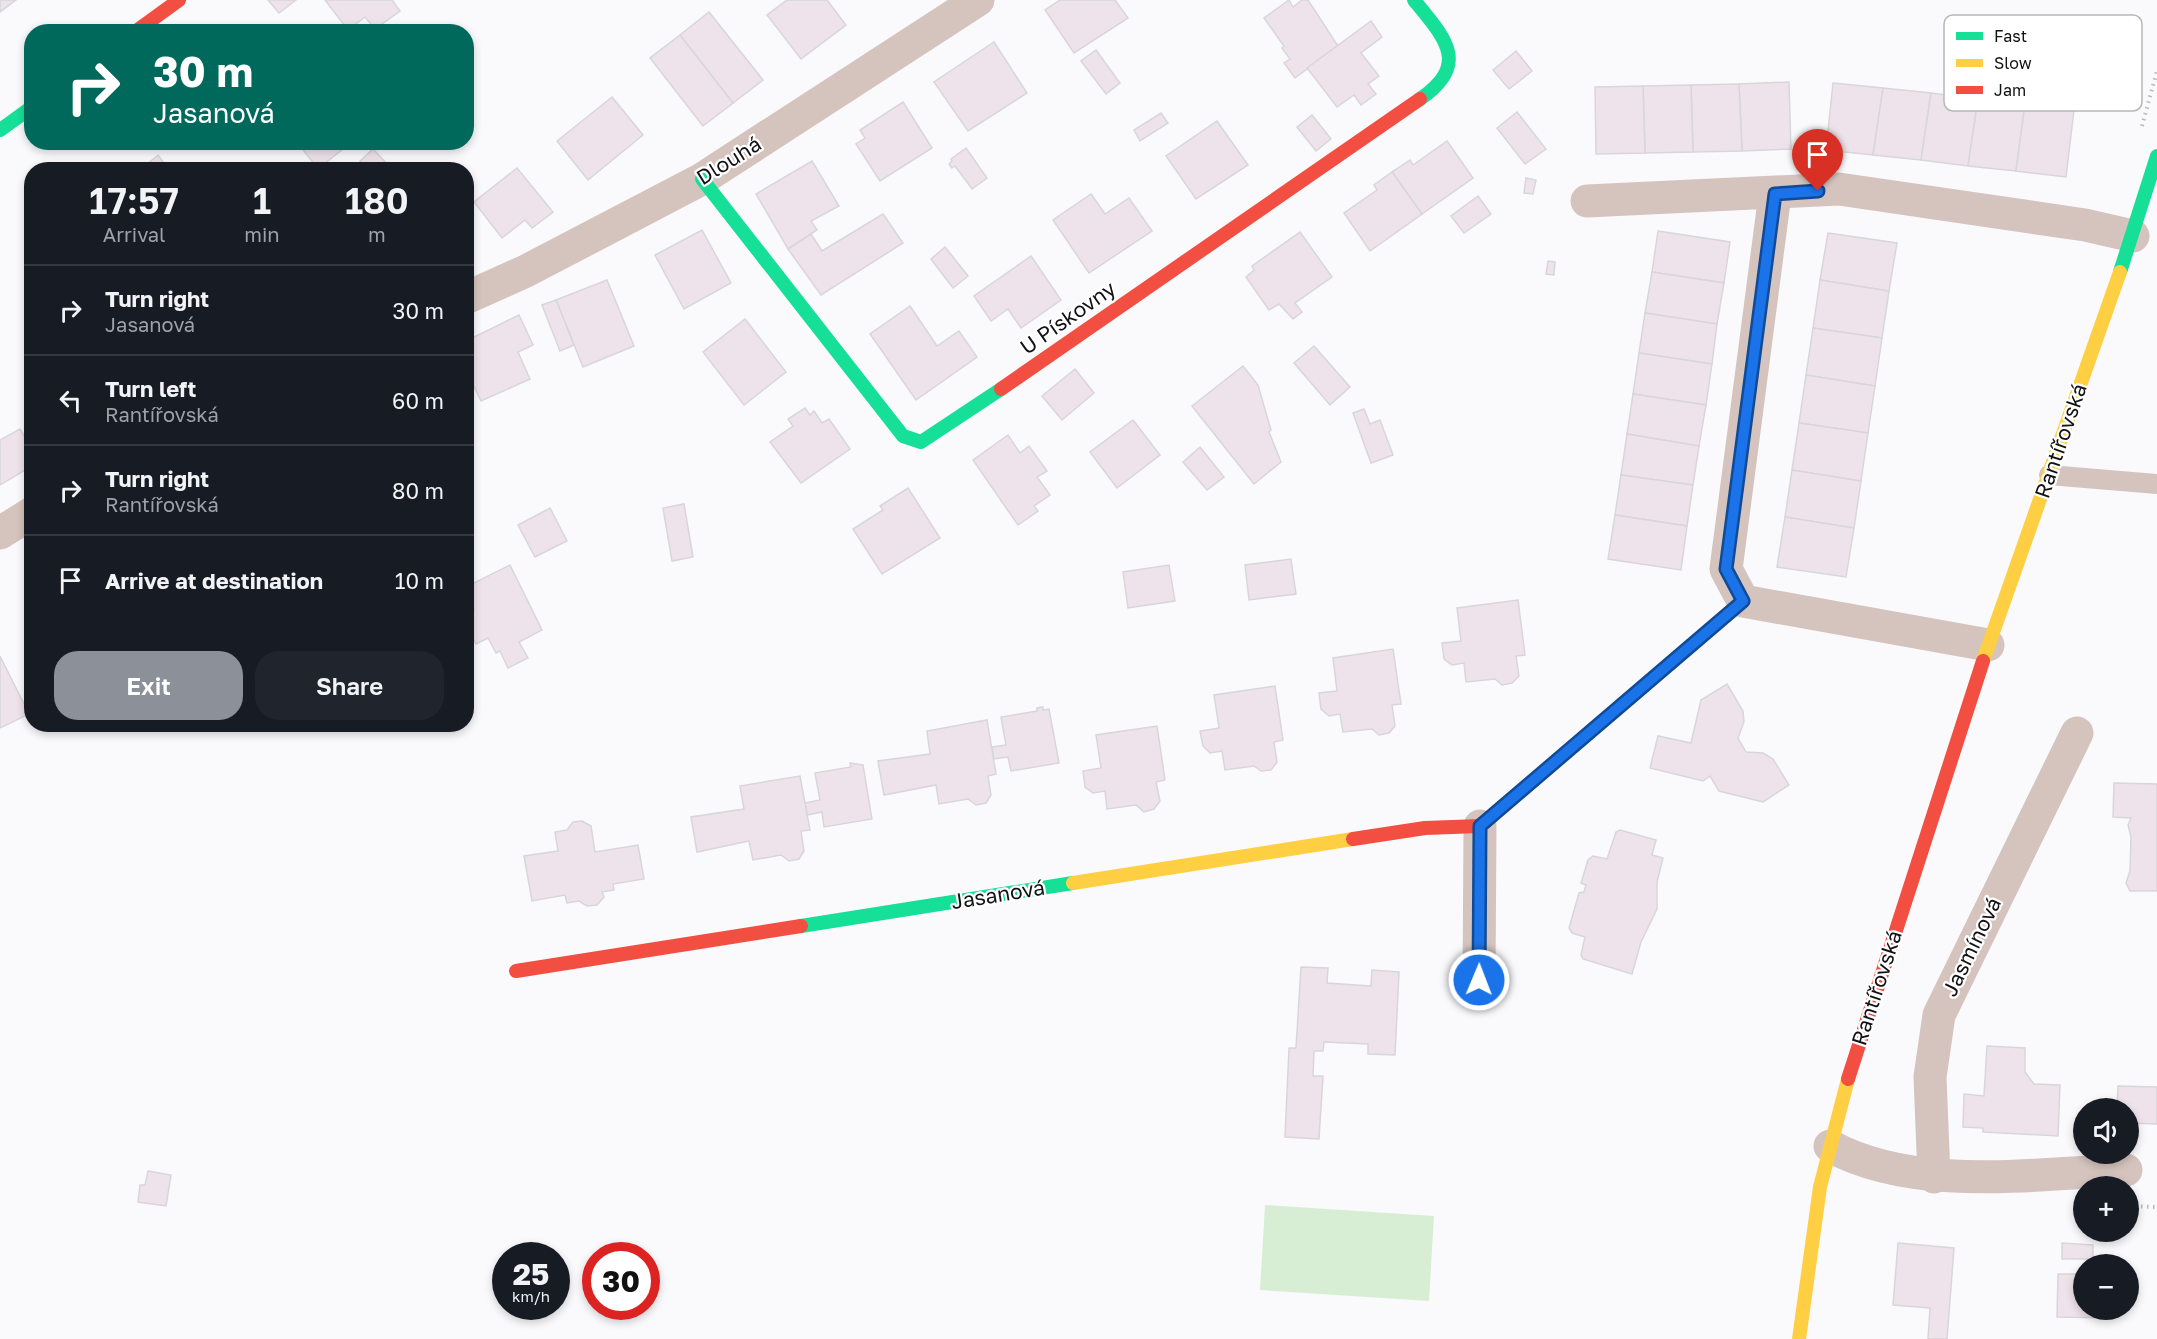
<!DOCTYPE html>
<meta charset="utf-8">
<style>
:root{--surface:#171b24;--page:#20242c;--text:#f1f3f6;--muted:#9ea1a6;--line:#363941;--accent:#8c9099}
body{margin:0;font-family:"Golos Text",sans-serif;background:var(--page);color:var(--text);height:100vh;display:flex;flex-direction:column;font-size:22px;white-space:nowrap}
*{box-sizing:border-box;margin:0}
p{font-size:20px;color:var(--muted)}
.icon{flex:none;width:33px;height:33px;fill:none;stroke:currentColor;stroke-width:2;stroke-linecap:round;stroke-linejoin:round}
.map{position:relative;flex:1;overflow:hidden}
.side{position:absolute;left:24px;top:162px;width:450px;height:570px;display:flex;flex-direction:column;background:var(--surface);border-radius:24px;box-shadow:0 3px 9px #0003}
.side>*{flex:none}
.top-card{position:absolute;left:24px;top:24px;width:450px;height:126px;border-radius:24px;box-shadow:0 3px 9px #0003;background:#00695c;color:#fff;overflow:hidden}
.buttons{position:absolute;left:2073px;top:1098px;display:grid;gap:12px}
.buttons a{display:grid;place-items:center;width:66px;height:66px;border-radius:50%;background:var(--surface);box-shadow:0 3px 9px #0003;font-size:30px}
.speed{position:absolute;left:492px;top:1242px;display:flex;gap:12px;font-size:30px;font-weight:700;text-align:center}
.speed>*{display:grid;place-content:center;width:78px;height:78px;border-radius:50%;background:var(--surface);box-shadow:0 3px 9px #0003;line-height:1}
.speed small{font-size:15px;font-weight:400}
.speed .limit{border:9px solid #d22;background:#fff;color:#111}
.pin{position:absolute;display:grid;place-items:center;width:51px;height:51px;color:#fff;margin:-62px -26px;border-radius:50% 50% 50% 0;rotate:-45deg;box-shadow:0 0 6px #0007}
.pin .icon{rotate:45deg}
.me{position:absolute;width:66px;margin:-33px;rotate:1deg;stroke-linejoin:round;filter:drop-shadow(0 0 4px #0008)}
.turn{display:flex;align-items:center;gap:21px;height:126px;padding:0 30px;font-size:27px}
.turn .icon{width:78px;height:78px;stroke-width:2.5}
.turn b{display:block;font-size:42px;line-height:51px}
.eta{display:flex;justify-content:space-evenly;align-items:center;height:102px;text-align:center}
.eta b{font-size:36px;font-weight:600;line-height:42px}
.cta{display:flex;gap:12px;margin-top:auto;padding:12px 30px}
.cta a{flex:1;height:69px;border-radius:24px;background:var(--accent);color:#fff;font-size:24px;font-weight:600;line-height:69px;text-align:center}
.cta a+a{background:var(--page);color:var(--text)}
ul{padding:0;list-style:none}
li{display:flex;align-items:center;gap:18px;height:90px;padding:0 30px;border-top:2px solid var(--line)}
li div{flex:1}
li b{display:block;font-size:22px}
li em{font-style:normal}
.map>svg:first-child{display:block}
.green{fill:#d7eed4}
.building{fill:#efe3eb;stroke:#d8d6d9;stroke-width:1.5}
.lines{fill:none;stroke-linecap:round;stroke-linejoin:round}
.path{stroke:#c0b7b4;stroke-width:4;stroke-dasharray:1.5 4.5;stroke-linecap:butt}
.lane{stroke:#d5c4be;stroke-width:20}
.street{stroke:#d5c4be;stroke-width:33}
.fast{stroke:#16e098;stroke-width:14}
.slow{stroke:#ffcf43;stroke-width:14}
.jam{stroke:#f24e42;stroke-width:14}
.route-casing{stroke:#114b97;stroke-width:15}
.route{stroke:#1a73e8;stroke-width:10}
.labels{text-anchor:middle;stroke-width:4.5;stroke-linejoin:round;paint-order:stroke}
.street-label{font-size:21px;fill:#121215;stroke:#fff}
.key{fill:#fff;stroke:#b8b8b9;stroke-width:1.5}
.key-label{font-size:16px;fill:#121215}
</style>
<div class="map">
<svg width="2157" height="1339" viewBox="0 0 2157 1339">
<rect width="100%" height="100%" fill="#fafafd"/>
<!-- green -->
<path class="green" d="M 1265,1205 L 1434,1216 L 1429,1301 L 1260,1290 Z"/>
<!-- building -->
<g class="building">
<path d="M 0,0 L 16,0 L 0,12 Z"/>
<path d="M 268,0 L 296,0 L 279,13 Z"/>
<path d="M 325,0 L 392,0 L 400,11 L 375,29 L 365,17 L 348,30 Z"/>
<path d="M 787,0 L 827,0 L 846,25 L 801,59 L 767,15 Z"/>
<path d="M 1060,0 L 1115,0 L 1128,18 L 1074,53 L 1045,10 Z"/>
<path d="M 1289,0 L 1293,7 L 1302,0 L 1308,0 L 1338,46 L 1295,78 L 1284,63 L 1290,59 L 1282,48 L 1284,46 L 1264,18 Z"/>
<path d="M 709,12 L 763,80 L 733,103 L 680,35 Z"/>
<path d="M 1371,21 L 1382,37 L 1361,53 L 1379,76 L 1368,84 L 1376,94 L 1361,105 L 1354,95 L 1337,107 L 1307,68 Z"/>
<path d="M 680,35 L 733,103 L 703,126 L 650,58 Z"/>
<path d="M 994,42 L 1027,93 L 968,131 L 934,82 Z"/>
<path d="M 1096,50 L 1120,83 L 1106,94 L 1081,61 Z"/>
<path d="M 1516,51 L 1532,71 L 1509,89 L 1493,70 Z"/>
<path d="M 1789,82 L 1791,149 L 1742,151 L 1739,84 Z"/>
<path d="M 1833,83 L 1883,88 L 1873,155 L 1826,150 Z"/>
<path d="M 1739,84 L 1742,151 L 1693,152 L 1691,85 Z"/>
<path d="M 1691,85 L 1693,152 L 1645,153 L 1643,86 Z"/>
<path d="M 1643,86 L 1645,153 L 1596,154 L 1595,87 Z"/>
<path d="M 1883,88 L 1931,93 L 1921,160 L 1873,155 Z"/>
<path d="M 1931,93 L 1978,99 L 1968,166 L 1921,160 Z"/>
<path d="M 612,97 L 643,135 L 588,180 L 557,141 Z"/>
<path d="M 1978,99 L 2025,104 L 2016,171 L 1968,166 Z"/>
<path d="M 903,102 L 932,148 L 880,181 L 856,144 L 865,138 L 860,130 Z"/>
<path d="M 2025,104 L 2074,110 L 2066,177 L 2016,171 Z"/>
<path d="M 1517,112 L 1546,149 L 1525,164 L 1497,128 Z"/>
<path d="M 1161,113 L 1168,123 L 1140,141 L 1134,130 Z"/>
<path d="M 1312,115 L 1331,139 L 1316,151 L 1297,127 Z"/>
<path d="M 1217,121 L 1248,165 L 1196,199 L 1166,156 Z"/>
<path d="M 1447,141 L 1473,178 L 1422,214 L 1392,172 L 1410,160 L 1413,165 Z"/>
<path d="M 297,142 L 348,142 L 349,144 L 318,169 Z"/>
<path d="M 966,148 L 987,178 L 972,189 L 955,166 L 952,168 L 949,164 L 952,161 L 951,159 Z"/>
<path d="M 373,149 L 393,170 L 368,170 L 360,161 Z"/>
<path d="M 158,155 L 169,170 L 140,170 Z"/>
<path d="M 812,161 L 839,206 L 811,221 L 817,230 L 788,249 L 756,194 Z"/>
<path d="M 517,168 L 553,212 L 532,228 L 525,220 L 502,238 L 474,202 Z"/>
<path d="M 1392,172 L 1422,214 L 1370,251 L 1344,213 L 1377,190 L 1374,185 Z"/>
<path d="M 1526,178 L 1536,180 L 1533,194 L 1524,193 Z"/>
<path d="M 1091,194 L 1105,214 L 1129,198 L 1152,231 L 1089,273 L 1053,220 Z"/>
<path d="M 1478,196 L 1491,214 L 1464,233 L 1451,216 Z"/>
<path d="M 883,214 L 903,243 L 821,295 L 788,249 L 811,234 L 822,251 Z"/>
<path d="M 702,230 L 731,283 L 684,309 L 655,255 Z"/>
<path d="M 1658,231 L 1730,242 L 1724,283 L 1652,272 Z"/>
<path d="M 1300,232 L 1332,277 L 1295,303 L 1302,312 L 1293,319 L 1279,304 L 1269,310 L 1246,277 L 1254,270 L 1252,266 Z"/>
<path d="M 1828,233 L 1897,243 L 1889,291 L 1820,280 Z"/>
<path d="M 945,247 L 968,276 L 953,288 L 931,259 Z"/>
<path d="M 1031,256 L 1061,300 L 1021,328 L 1008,309 L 991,321 L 974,296 Z"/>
<path d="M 1548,261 L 1555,262 L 1554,275 L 1546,274 Z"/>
<path d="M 1652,272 L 1724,283 L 1717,324 L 1645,313 Z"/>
<path d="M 607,280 L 634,346 L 583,367 L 556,300 Z"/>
<path d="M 1820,280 L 1889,291 L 1882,338 L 1813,328 Z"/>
<path d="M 556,300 L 574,345 L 560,351 L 542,305 Z"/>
<path d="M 910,306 L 937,346 L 959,331 L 977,357 L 916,400 L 870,334 Z"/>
<path d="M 1645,313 L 1717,324 L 1712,364 L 1639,353 Z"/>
<path d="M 519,315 L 533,345 L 518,352 L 530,379 L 481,401 L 469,376 L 466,377 L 466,341 Z"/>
<path d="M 745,319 L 786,372 L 744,405 L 703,352 Z"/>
<path d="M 1813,328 L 1882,338 L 1875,386 L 1806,375 Z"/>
<path d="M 1314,346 L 1350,387 L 1330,405 L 1294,363 Z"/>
<path d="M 1639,353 L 1712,364 L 1706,405 L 1633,394 Z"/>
<path d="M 1243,366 L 1258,385 L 1271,430 L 1269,432 L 1281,462 L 1254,484 L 1192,406 Z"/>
<path d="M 1075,369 L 1094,393 L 1062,420 L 1042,396 Z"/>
<path d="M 1806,375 L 1875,386 L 1868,433 L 1799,423 Z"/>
<path d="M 1633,394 L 1706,405 L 1699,446 L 1627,434 Z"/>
<path d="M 805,408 L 810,415 L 814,411 L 822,423 L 829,419 L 850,449 L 801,483 L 770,442 L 793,426 L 788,419 Z"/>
<path d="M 1364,409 L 1370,424 L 1380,420 L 1393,455 L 1371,463 L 1353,413 Z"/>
<path d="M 1133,420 L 1160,455 L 1117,488 L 1090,452 Z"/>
<path d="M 1799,423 L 1868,433 L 1861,481 L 1792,470 Z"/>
<path d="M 20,429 L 32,449 L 32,466 L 0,485 L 0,440 Z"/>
<path d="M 1627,434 L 1699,446 L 1693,485 L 1621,475 Z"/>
<path d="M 1008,435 L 1020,453 L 1029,446 L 1047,471 L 1037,477 L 1050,495 L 1034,506 L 1038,511 L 1018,525 L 973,460 Z"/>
<path d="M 1200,447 L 1224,477 L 1207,490 L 1183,462 Z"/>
<path d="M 1792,470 L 1861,481 L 1854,528 L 1785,517 Z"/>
<path d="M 1621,475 L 1693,485 L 1687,526 L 1615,515 Z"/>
<path d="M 908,488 L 940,538 L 882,574 L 853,529 L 883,510 L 880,506 Z"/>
<path d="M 684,504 L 693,557 L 672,561 L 663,508 Z"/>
<path d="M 550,508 L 567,541 L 535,557 L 518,525 Z"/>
<path d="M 1615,515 L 1687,526 L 1681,570 L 1608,559 Z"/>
<path d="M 1785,517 L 1854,528 L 1846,577 L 1777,567 Z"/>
<path d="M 1291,559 L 1296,594 L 1249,600 L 1245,565 Z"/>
<path d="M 510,565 L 542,630 L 519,642 L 528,658 L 508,668 L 500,651 L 496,653 L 488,638 L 476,644 L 466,624 L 466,612 L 474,609 L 466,594 L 466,587 Z"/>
<path d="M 1169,565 L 1175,601 L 1128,608 L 1123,572 Z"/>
<path d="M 1518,600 L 1525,655 L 1516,656 L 1519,676 L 1512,683 L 1502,685 L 1495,679 L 1466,682 L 1464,663 L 1452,665 L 1444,659 L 1442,643 L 1461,641 L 1457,608 Z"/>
<path d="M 1393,649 L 1401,704 L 1392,705 L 1395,726 L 1389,733 L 1379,735 L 1372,729 L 1343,732 L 1340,714 L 1329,716 L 1321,709 L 1319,693 L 1337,691 L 1333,658 Z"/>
<path d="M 0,656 L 29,714 L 0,728 Z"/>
<path d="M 1727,684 L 1743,711 L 1744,722 L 1738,738 L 1746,752 L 1763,753 L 1773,759 L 1789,785 L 1763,802 L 1719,791 L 1710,776 L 1703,781 L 1650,768 L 1658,736 L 1691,743 L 1701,700 Z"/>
<path d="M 1275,686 L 1283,740 L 1274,742 L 1277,762 L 1271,770 L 1261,771 L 1254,766 L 1225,770 L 1222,751 L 1210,753 L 1203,746 L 1200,731 L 1219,728 L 1214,695 Z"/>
<path d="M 1043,707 L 1043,710 L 1049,709 L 1059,763 L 1011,771 L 1008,757 L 994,759 L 992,747 L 1006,745 L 1001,717 L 1037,711 L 1037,708 Z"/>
<path d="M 987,720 L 996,774 L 988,776 L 991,795 L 986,803 L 976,805 L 968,799 L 939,804 L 936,785 L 884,795 L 878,761 L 930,754 L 927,731 Z"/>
<path d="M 1157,726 L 1165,780 L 1156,782 L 1160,801 L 1154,809 L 1144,812 L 1136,805 L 1107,809 L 1105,791 L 1093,793 L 1085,787 L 1083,771 L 1101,768 L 1096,735 Z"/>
<path d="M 850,763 L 863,765 L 872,819 L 824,827 L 822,812 L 807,815 L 805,803 L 820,800 L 815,773 L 851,767 Z"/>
<path d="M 800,776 L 810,830 L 801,831 L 804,851 L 799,859 L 789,861 L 781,855 L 753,860 L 749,841 L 697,852 L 691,817 L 744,809 L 740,786 Z"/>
<path d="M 2114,783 L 2157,784 L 2157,891 L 2130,891 L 2126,883 L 2130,871 L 2131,837 L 2128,825 L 2131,818 L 2113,817 Z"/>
<path d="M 582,821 L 591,826 L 595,852 L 638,845 L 644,879 L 613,884 L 614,890 L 602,892 L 604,897 L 597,905 L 587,906 L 579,901 L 567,903 L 565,895 L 532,901 L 524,856 L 558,851 L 555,832 L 567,830 L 573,822 Z"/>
<path d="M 1620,830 L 1656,840 L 1652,855 L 1663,858 L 1657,882 L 1657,909 L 1641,942 L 1632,974 L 1583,959 L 1581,955 L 1585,937 L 1572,933 L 1569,928 L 1579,893 L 1584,892 L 1586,885 L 1581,883 L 1588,860 L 1593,856 L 1607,859 L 1616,832 Z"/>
<path d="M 1301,967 L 1328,968 L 1327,983 L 1371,986 L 1372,970 L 1399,972 L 1395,1055 L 1368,1054 L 1368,1044 L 1324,1042 L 1323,1051 L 1314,1051 L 1313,1076 L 1323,1076 L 1319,1139 L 1285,1137 L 1289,1048 L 1296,1048 Z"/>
<path d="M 1987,1046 L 2025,1048 L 2025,1072 L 2034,1084 L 2060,1085 L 2058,1136 L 1983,1132 L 1983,1128 L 1963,1127 L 1964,1094 L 1984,1096 Z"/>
<path d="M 2118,1086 L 2157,1087 L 2157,1124 L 2128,1123 L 2128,1108 L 2117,1108 Z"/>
<path d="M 148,1171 L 171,1175 L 166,1206 L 138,1202 L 140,1185 L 145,1185 Z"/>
<path d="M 1898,1243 L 1954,1248 L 1947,1339 L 1928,1339 L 1930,1308 L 1893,1305 Z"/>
<path d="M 2062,1243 L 2093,1245 L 2093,1259 L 2062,1259 Z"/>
<path d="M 2058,1274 L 2084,1274 L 2084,1310 L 2108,1310 L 2108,1318 L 2057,1317 Z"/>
</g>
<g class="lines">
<!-- path -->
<g class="path">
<path d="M 2142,126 L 2157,71"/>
<path d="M 2129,1206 L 2157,1207"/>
</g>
<!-- lane -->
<path class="lane" d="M 2049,475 L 2157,484"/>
<!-- street -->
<g class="street">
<path d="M 1775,194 L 1726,569 L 1743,601 L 1988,645"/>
<path d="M 1587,201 L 1839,189 L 2085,225 L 2133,236"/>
<path d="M 466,298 L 526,271 L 702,179 L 978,0"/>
<path d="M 0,533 L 32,513"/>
<path d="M 1479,980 L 1480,826"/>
<path d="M 1830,1146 C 1914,1192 2032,1174 2126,1170"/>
<path d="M 1934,1177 L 1930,1077 L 1939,1015 L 2077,733"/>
</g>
<!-- fast -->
<g class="fast">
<path d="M 1414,0 C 1445,38 1471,64 1420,99"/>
<path d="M 0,130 L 32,107"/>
<path d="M 702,179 L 903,436 L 921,442 L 1001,389"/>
<path d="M 2120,272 L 2157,156"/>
<path d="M 1575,745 L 1743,601"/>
<path d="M 801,926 L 1073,883"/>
</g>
<!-- slow -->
<g class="slow">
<path d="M 1983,661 L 2120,272"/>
<path d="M 1073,883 L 1353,839"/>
<path d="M 1799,1339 L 1820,1187 L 1848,1079"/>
</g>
<!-- jam -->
<g class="jam">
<path d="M 135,32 L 179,0"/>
<path d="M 1001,389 L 1420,99"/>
<path d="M 1353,839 L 1425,828 L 1480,826 L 1575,745"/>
<path d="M 516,971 L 801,926"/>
<path d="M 1848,1079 L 1983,661"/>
</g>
</g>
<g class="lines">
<!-- route casing -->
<g class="route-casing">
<path id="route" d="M 1479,980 L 1480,826 L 1743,601 L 1726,569 L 1775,194 L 1818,191"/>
</g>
<!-- route -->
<use href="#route" class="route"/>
</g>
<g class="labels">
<!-- street labels -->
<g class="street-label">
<text transform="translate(729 161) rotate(-32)" y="7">Dlouhá</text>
<text transform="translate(1068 318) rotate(-35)" y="7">U Pískovny</text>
<text transform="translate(2061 441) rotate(-71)" y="7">Rantířovská</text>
<text transform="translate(998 895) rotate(-9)" y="7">Jasanová</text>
<text transform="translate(1972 947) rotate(-64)" y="7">Jasmínová</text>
<text transform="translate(1877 988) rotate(-72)" y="7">Rantířovská</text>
</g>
</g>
<!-- legend -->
<rect x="1944" y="15" width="198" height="96" rx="9" class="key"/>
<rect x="1956" y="32" width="27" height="8" fill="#16e098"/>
<rect x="1956" y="59" width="27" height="8" fill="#ffcf43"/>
<rect x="1956" y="86" width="27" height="8" fill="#f24e42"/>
<g class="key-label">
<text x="1994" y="42">Fast</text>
<text x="1994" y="69">Slow</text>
<text x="1994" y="96">Jam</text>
</g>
</svg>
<div class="buttons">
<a><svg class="icon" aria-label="sound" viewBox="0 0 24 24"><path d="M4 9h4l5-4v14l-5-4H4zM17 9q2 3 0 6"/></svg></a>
<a>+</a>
<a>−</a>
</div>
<div class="speed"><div>25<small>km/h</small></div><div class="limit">30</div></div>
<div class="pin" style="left:1818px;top:191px;background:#d93025"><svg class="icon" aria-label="arrive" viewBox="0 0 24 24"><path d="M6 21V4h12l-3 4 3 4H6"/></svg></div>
<svg class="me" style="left:1479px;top:980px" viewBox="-20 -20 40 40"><circle r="17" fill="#1a73e8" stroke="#fff" stroke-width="3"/><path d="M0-11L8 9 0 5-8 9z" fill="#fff"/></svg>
<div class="top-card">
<div class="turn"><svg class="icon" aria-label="right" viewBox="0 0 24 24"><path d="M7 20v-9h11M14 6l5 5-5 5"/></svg><div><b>30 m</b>Jasanová</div></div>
</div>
<section class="side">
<div class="eta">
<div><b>17:57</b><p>Arrival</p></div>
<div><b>1</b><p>min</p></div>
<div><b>180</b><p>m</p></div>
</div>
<ul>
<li><svg class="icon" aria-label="right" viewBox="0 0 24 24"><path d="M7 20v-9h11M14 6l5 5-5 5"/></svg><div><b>Turn right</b><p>Jasanová</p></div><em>30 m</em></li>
<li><svg class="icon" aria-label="left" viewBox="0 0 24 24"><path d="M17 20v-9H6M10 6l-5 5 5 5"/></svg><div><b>Turn left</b><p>Rantířovská</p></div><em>60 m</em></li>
<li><svg class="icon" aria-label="right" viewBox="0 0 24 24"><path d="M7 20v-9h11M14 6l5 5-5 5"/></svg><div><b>Turn right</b><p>Rantířovská</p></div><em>80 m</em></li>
<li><svg class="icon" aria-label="arrive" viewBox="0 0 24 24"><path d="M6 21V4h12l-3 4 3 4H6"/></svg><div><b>Arrive at destination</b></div><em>10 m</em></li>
</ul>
<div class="cta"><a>Exit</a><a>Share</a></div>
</section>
</div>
